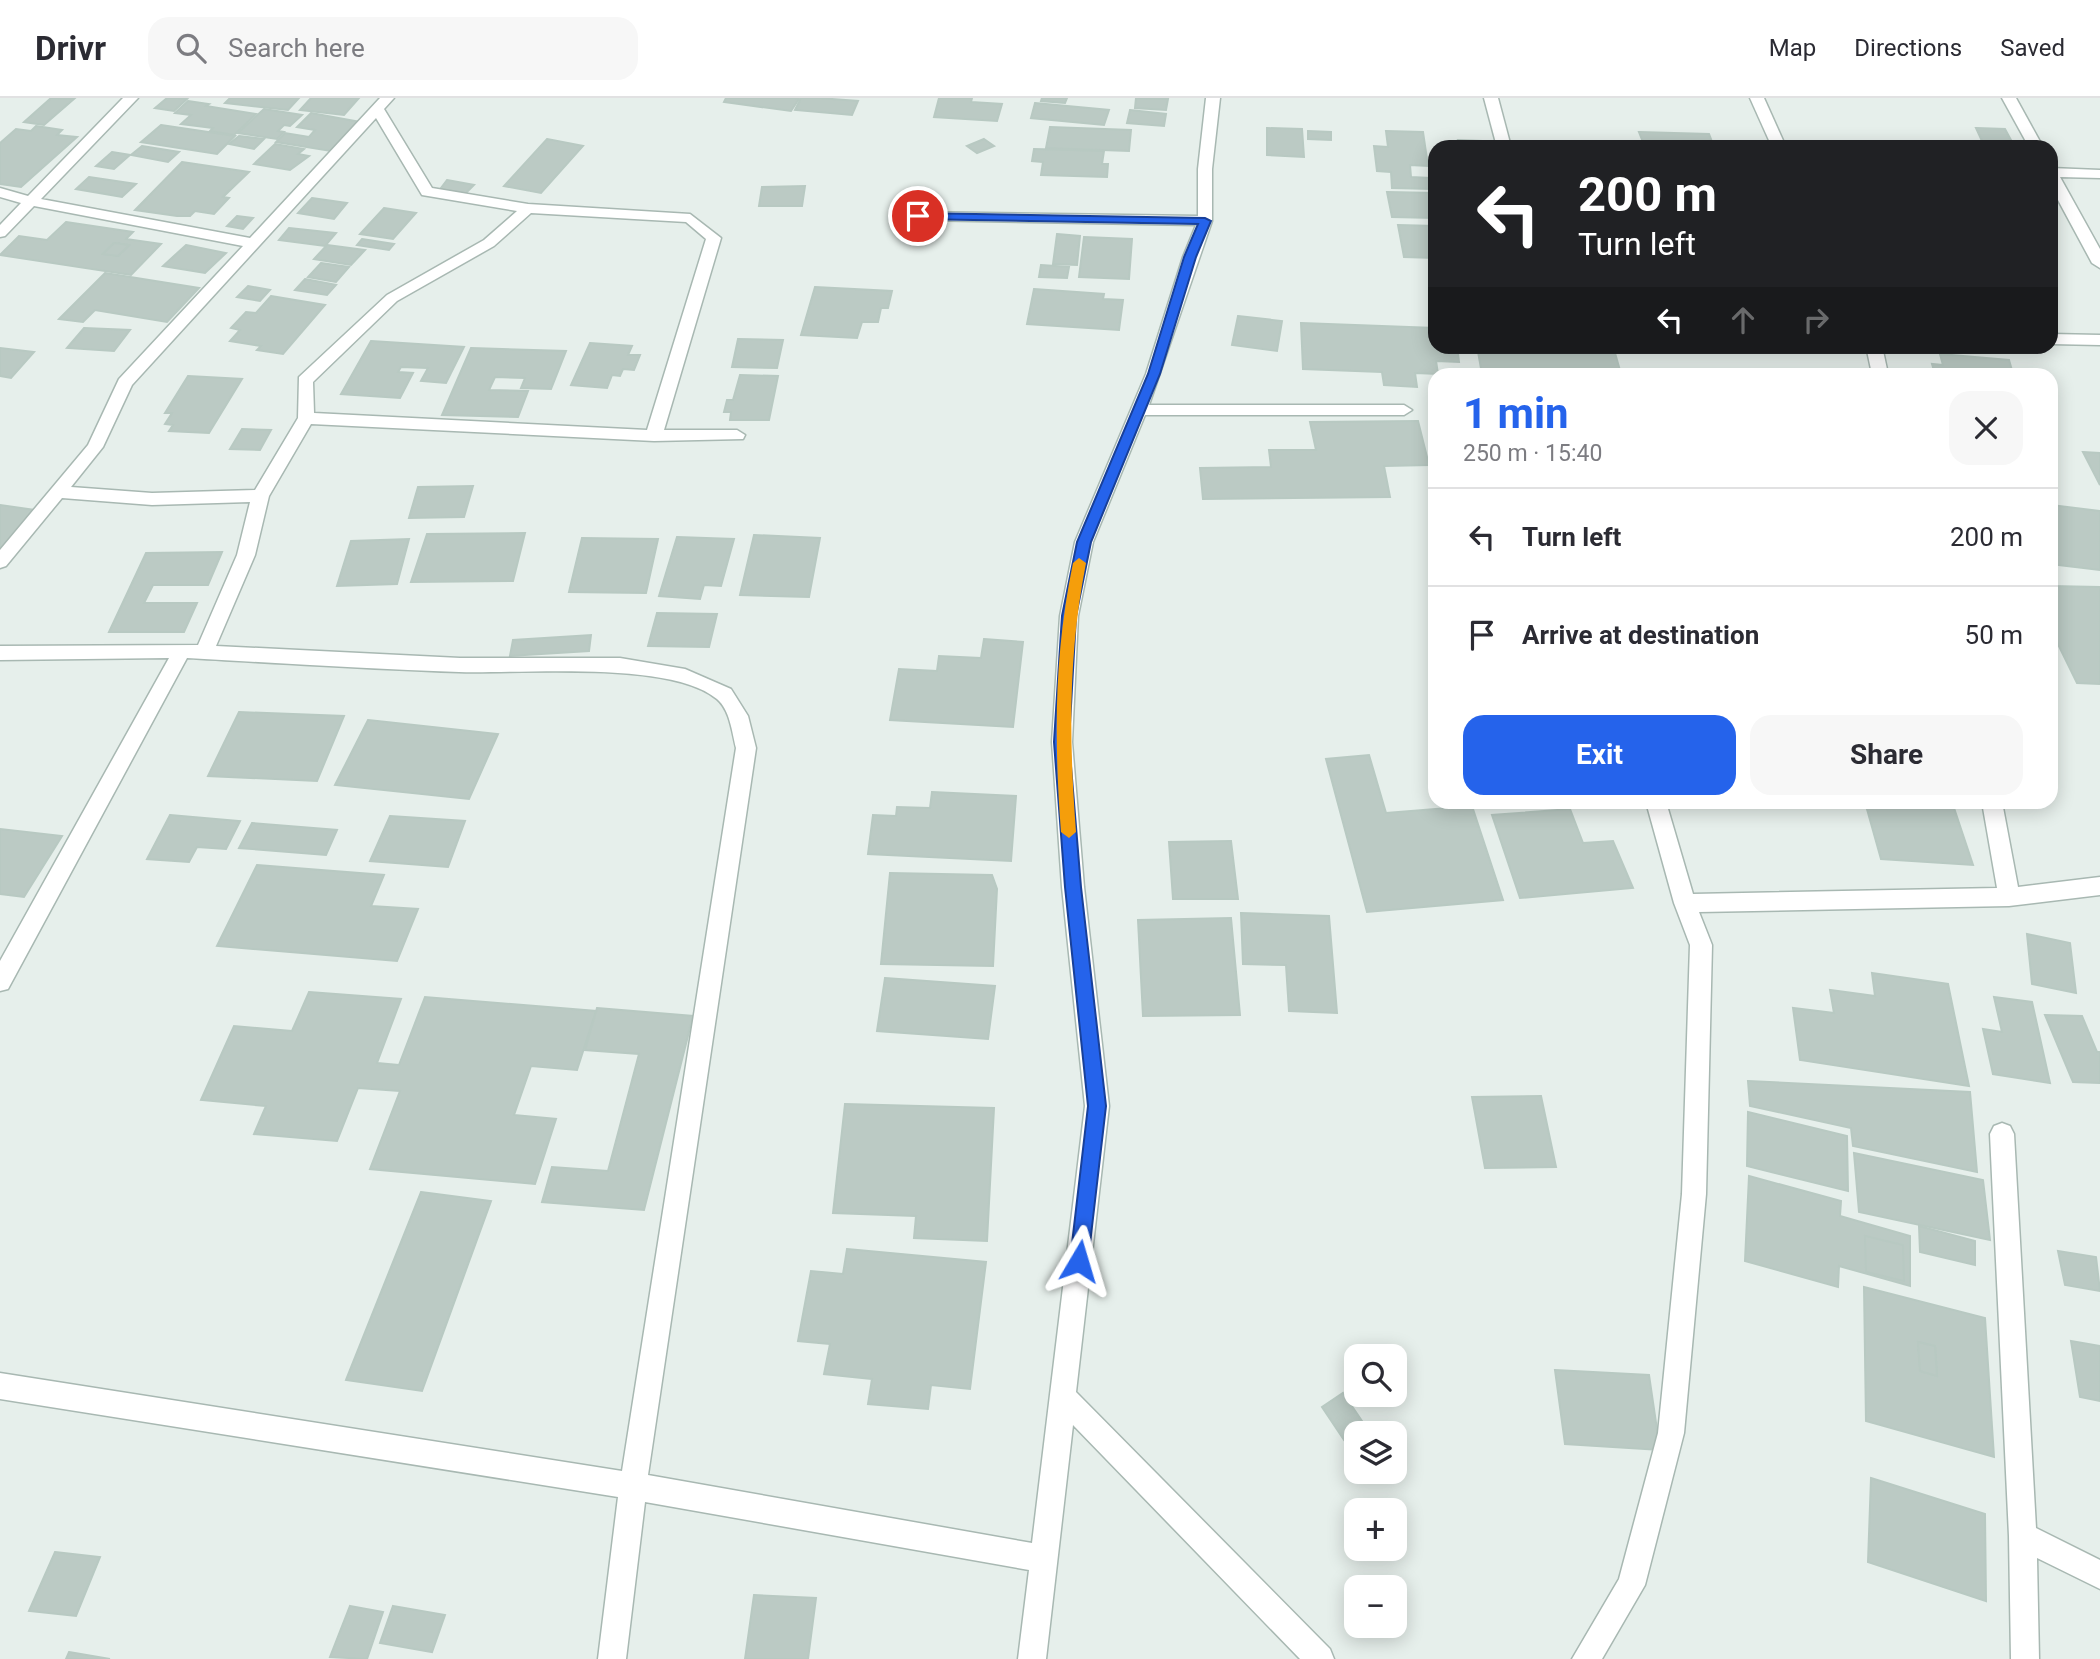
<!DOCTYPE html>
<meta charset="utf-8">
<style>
:root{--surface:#fff;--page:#f7f7f7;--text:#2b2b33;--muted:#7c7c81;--line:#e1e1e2;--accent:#2563eb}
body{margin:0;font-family:Roboto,sans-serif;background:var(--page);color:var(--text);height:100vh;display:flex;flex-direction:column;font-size:26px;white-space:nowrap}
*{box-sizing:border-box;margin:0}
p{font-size:23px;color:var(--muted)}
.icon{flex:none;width:38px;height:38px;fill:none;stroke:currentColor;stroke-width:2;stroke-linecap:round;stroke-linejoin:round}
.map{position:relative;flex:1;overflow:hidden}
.side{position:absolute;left:1428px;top:270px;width:630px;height:441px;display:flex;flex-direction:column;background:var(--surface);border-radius:21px;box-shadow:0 4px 18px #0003}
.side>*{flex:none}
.guide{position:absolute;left:1428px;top:42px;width:630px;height:214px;border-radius:21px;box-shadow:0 4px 18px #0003;background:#202124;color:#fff;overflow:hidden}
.tools{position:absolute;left:1344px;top:1246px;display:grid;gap:14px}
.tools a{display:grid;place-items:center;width:63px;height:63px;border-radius:14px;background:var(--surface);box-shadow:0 4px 18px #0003;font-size:35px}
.pin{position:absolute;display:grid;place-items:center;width:60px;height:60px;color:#fff;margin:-30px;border:4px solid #fff;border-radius:50%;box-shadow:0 2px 7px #0007}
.me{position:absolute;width:77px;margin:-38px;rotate:7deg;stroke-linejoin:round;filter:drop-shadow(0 0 5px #0008)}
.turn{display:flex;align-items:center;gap:24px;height:147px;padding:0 35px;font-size:32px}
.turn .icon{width:91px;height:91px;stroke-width:2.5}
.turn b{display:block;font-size:49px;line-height:60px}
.lanes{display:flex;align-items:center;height:66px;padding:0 35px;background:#0003;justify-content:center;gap:35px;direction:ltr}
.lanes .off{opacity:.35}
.round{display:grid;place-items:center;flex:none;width:74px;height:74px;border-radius:21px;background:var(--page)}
.headline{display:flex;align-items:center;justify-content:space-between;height:119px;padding:0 35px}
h1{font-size:42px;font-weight:700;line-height:52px;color:var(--accent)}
.cta{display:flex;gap:14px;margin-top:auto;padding:14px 35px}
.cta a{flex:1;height:80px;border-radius:21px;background:var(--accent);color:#fff;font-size:28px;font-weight:700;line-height:80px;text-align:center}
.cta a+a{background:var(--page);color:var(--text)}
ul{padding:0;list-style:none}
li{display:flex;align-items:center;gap:21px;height:98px;padding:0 35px;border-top:2px solid var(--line)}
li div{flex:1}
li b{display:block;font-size:26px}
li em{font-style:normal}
header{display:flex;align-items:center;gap:42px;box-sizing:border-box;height:98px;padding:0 35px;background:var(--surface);border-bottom:2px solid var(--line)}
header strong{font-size:33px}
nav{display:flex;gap:38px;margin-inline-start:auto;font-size:24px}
.search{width:490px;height:63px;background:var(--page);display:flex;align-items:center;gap:18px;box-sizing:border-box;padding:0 24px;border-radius:21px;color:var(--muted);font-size:26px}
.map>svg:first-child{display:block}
.building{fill:#bbcac4;stroke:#b8c9c2;stroke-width:2;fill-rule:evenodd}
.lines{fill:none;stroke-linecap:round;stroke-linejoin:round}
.minor-casing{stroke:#a8b8b2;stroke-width:3}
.minor{fill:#fff;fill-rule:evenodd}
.route{fill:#2563eb;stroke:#184099;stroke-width:2}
.slow{fill:#f59e0b}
</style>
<header>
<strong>Drivr</strong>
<div class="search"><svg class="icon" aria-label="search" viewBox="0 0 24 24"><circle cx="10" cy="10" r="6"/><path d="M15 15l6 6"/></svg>Search here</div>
<nav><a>Map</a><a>Directions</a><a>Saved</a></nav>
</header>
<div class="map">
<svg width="2100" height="1561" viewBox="0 0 2100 1561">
<rect width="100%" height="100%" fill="#e6efeb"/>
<!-- building -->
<g class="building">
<path d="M 51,0 L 74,1 L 44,27 L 24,24 Z"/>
<path d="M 167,0 L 178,0 L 187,1 L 174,13 L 155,10 Z"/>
<path d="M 230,0 L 299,0 L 288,12 L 225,5 Z"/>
<path d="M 311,0 L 359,0 L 344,17 L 300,12 Z"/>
<path d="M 726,0 L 794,0 L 799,1 L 791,13 L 724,4 Z"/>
<path d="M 801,0 L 819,0 L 858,3 L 852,17 L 795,12 Z"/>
<path d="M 939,0 L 972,0 L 971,4 L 1002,6 L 997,23 L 934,19 Z"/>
<path d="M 1042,0 L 1067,0 L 1065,5 L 1041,3 Z"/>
<path d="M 1136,0 L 1168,1 L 1166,12 L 1135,10 Z"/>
<path d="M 188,3 L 209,6 L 206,8 L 256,16 L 234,37 L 210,33 L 213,30 L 181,26 L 191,17 L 175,15 Z"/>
<path d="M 1035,5 L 1109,12 L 1104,27 L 1031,20 Z"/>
<path d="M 264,11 L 302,17 L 290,28 L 284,27 L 278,33 L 284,34 L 277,41 L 238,35 Z"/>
<path d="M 1130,12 L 1166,16 L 1164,28 L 1127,25 Z"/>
<path d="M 311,15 L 360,24 L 331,53 L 276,44 L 285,35 L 309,39 L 315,32 L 297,29 Z"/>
<path d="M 161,27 L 235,38 L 217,56 L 141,44 Z"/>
<path d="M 36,28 L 62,32 L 57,37 L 77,39 L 21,89 L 0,86 L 0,45 L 16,31 L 31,33 Z"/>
<path d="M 1050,29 L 1131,32 L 1129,53 L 1046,50 Z"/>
<path d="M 1267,30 L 1302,31 L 1304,59 L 1267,57 Z"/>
<path d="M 1976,30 L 2005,31 L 2012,44 L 1982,43 Z"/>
<path d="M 1308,33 L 1331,34 L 1331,42 L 1308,41 Z"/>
<path d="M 1386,33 L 1423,34 L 1428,68 L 1410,67 L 1411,79 L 1430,80 L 1432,91 L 1392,90 L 1391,74 L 1377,73 L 1374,48 L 1388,49 Z"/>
<path d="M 1639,34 L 1709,36 L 1714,49 L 1645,49 Z"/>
<path d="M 239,38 L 264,41 L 254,51 L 229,46 Z"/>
<path d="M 547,41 L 583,48 L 541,95 L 504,88 Z"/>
<path d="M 984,41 L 994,48 L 977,55 L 967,48 Z"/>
<path d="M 1458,42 L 1482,43 L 1483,49 L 1460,49 Z"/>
<path d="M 275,46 L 304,51 L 298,56 L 309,58 L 290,72 L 254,66 Z"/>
<path d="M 142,48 L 179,54 L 168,64 L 131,57 Z"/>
<path d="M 1034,51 L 1104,53 L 1102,66 L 1108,66 L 1107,79 L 1041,77 L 1043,64 L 1032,63 Z"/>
<path d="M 112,54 L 130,57 L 114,71 L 96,68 Z"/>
<path d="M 182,64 L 249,74 L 223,99 L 229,100 L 214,116 L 195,113 L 190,118 L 177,118 L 135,112 Z"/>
<path d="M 89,79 L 136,86 L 122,99 L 76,91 Z"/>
<path d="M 447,82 L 474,87 L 464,97 L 438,94 Z"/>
<path d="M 805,88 L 802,108 L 759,108 L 762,89 Z"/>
<path d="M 1387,94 L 1435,95 L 1435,120 L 1392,119 Z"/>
<path d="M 312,100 L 347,105 L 334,121 L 298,115 Z"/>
<path d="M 384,110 L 416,115 L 393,141 L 360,136 Z"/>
<path d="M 237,118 L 253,120 L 243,131 L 227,128 Z"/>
<path d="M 66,124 L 133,134 L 126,141 L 161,146 L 131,177 L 0,157 L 19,138 L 47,142 ZM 114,145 L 129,147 L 118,158 L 103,156 Z"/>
<path d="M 1398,127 L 1435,128 L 1435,160 L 1404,159 Z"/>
<path d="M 289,130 L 336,135 L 325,148 L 279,142 Z"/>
<path d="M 1057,136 L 1080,138 L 1077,167 L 1053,166 Z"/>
<path d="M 1084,139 L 1132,141 L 1129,181 L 1079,179 Z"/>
<path d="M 362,141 L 394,146 L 389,152 L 357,147 Z"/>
<path d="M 114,145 L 129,147 L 118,158 L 103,156 Z"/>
<path d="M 186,147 L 226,155 L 205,175 L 163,168 Z"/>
<path d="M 327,147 L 365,152 L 351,167 L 314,161 Z"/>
<path d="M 321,165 L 349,169 L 336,184 L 308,179 Z"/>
<path d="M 1041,167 L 1069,169 L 1067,180 L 1039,179 Z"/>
<path d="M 105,175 L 199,190 L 167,224 L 95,212 L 83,224 L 59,221 Z"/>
<path d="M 305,181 L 336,187 L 327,197 L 295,192 Z"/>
<path d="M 248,188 L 270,192 L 260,203 L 237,199 Z"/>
<path d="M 815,189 L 892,193 L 888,210 L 881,210 L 878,224 L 862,224 L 857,240 L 801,237 Z"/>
<path d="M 1034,191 L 1104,196 L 1103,201 L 1123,202 L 1119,232 L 1027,226 Z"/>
<path d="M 271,198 L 325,207 L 283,256 L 257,252 L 261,248 L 230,243 L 240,232 L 231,230 L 246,214 L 256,215 Z"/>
<path d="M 1238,218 L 1282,223 L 1277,253 L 1232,247 Z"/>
<path d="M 1301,225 L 1435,230 L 1435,248 L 1457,248 L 1459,264 L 1436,263 L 1438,276 L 1415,275 L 1417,289 L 1384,287 L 1382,274 L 1303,271 Z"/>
<path d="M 84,230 L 130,232 L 114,253 L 67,250 Z"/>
<path d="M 738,241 L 783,242 L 777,270 L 732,269 Z"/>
<path d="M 371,243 L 464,249 L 446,285 L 421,283 L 428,270 L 401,269 L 398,274 L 413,275 L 400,300 L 341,296 Z"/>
<path d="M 590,245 L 632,248 L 628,257 L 640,257 L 634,272 L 623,271 L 620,278 L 612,277 L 607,290 L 571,287 Z"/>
<path d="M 1477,248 L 1613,248 L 1621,276 L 1482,276 Z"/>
<path d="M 0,250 L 34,254 L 11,280 L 0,278 Z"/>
<path d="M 471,250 L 566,253 L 551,291 L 521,290 L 525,280 L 495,279 L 489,292 L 528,293 L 518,319 L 442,317 Z"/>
<path d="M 1940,256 L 2009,262 L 2013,276 L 1935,276 L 1932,266 L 1943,267 Z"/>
<path d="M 740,277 L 778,278 L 769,322 L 730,322 L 731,314 L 724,314 L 727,302 L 733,302 Z"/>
<path d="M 188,278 L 242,281 L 209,335 L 169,333 L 173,327 L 165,326 L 172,315 L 165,315 Z"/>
<path d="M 1418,323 L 1429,367 L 1384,368 L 1390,399 L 1203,401 L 1200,370 L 1271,369 L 1269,352 L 1316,352 L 1310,324 Z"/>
<path d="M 242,331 L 271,332 L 260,352 L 230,351 Z"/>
<path d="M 2083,354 L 2100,355 L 2100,387 Z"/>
<path d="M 473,388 L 464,419 L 409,420 L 418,389 Z"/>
<path d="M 0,407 L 35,412 L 0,455 Z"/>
<path d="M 2051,407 L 2100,413 L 2100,472 L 2051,466 Z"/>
<path d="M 525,435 L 513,483 L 411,484 L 427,436 Z"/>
<path d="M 754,437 L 820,440 L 809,499 L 740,497 Z"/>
<path d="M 677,439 L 734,441 L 721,488 L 704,487 L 700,501 L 659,498 Z"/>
<path d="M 582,440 L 658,441 L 646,495 L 569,494 Z"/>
<path d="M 409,441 L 397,486 L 337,488 L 351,443 Z"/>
<path d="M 222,454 L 208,487 L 153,487 L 144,505 L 197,505 L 184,534 L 109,534 L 146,455 Z"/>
<path d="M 2051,488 L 2100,489 L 2100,586 L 2077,585 L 2051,532 Z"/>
<path d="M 657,515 L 717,516 L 709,549 L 648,548 Z"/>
<path d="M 591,537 L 589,553 L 510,558 L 513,542 Z"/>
<path d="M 984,541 L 1023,544 L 1013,629 L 890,622 L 899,571 L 937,573 L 939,558 L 981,560 Z"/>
<path d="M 239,614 L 344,618 L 317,683 L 208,678 Z"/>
<path d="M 368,622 L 498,636 L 469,701 L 335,687 Z"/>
<path d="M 1369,657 L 1386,715 L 1472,708 L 1503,802 L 1367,814 L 1326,661 Z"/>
<path d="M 932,694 L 1016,698 L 1011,763 L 868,756 L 873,717 L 896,718 L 897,709 L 930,710 Z"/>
<path d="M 1490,704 L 1560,704 L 1491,707 Z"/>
<path d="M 1865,704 L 1952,704 L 1973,767 L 1881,761 Z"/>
<path d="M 1570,711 L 1583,745 L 1613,743 L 1633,790 L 1520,800 L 1492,717 Z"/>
<path d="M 170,717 L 240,723 L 226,751 L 197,749 L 189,764 L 147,761 Z"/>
<path d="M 390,718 L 465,723 L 448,769 L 370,763 Z"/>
<path d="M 252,725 L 337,732 L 326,757 L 239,750 Z"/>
<path d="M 0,731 L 62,738 L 24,799 L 0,796 Z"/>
<path d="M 1231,743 L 1238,801 L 1173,801 L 1169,744 Z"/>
<path d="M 257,767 L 384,777 L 371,808 L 418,811 L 397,863 L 217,848 Z"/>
<path d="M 890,775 L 992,777 L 997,791 L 993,868 L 881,866 Z"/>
<path d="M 1241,815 L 1329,818 L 1337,915 L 1289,913 L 1286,867 L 1243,866 Z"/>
<path d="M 1231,820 L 1240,917 L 1143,918 L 1138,822 Z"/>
<path d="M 2027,836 L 2070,845 L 2076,895 L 2032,886 Z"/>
<path d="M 1872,875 L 1948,886 L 1969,988 L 1800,962 L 1793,910 L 1834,915 L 1830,892 L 1875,898 Z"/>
<path d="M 885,880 L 995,888 L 988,941 L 877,933 Z"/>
<path d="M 309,894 L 401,901 L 377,965 L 399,967 L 425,899 L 596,913 L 577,972 L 531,968 L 514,1017 L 556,1021 L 535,1086 L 370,1071 L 400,993 L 358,990 L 337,1043 L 254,1036 L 266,1008 L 201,1002 L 234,928 L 292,933 Z"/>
<path d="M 1994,899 L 2032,904 L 2050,985 L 1993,976 L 1983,931 L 2002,934 Z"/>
<path d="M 597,910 L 693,918 L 644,1112 L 542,1104 L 552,1069 L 608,1073 L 639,956 L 585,952 Z"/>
<path d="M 2045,917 L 2082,918 L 2097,954 L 2100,954 L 2100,985 L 2073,984 Z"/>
<path d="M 1748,983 L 1970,994 L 1977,1074 L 1853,1048 L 1851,1030 L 1750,1008 Z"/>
<path d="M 1541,998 L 1556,1069 L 1485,1070 L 1472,999 Z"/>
<path d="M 845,1006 L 994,1010 L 987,1143 L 914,1140 L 916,1118 L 833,1115 Z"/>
<path d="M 1748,1014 L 1847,1038 L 1848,1093 L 1747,1068 Z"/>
<path d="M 1854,1055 L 1983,1082 L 1990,1142 L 1859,1114 Z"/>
<path d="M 1749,1078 L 1841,1103 L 1840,1118 L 1910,1138 L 1910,1188 L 1839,1168 L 1838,1189 L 1745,1163 Z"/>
<path d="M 421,1094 L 491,1103 L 422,1293 L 346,1282 Z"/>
<path d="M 1919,1128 L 1975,1143 L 1975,1167 L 1920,1154 Z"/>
<path d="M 1865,1138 L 1903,1147 L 1904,1183 L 1866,1174 Z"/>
<path d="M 847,1151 L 986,1164 L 970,1291 L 931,1287 L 928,1311 L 868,1306 L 872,1281 L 824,1276 L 830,1246 L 798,1243 L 811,1173 L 843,1176 Z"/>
<path d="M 2058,1153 L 2096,1159 L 2100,1193 L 2065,1187 Z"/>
<path d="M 1864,1189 L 1985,1220 L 1994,1359 L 1866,1323 ZM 1918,1244 L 1935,1248 L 1937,1278 L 1920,1273 Z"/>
<path d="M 2071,1243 L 2100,1248 L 2100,1303 L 2080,1299 Z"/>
<path d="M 1918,1244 L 1935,1248 L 1937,1278 L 1920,1273 Z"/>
<path d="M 1555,1272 L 1649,1277 L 1660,1352 L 1565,1346 Z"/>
<path d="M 1343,1295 L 1366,1329 L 1344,1342 L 1322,1309 Z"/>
<path d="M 1871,1380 L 1985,1416 L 1986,1503 L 1868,1464 Z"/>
<path d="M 55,1454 L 100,1459 L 76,1518 L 29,1513 Z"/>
<path d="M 754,1497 L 816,1500 L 808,1561 L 745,1561 Z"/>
<path d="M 350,1508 L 383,1514 L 367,1561 L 330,1559 Z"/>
<path d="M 393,1508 L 445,1517 L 432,1554 L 380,1545 Z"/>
<path d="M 69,1554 L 110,1561 L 66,1561 Z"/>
</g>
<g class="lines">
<!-- minor casing -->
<g class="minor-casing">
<g id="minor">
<path d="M 123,0 L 138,0 L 41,101 L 250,140 L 380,0 L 394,0 L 384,11 L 432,90 L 528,106 L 690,116 L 721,140 L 664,332 L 737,332 L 745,337 L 743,341 L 654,343 L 311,326 L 269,398 L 255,457 L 216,548 L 460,560 L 620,560 L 685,571 L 731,591 L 748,618 L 756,650 L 648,1377 L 1032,1445 L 1085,1008 L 1062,789 L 1052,644 L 1060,518 L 1075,444 L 1146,276 L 1183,159 L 1196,127 L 918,122 L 911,118 L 918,114 L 1198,118 L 1198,71 L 1206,0 L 1220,0 L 1212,71 L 1212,123 L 1149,307 L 1404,307 L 1412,312 L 1404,317 L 1145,317 L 1093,444 L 1078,518 L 1072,644 L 1084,789 L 1109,1008 L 1076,1294 L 1330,1551 L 1334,1561 L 1300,1561 L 1073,1327 L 1046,1561 L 1018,1561 L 1029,1472 L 645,1404 L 626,1561 L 598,1561 L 618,1399 L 0,1301 L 0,1275 L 622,1373 L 736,650 C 732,634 730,612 717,601 C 671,562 520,576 459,574 C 369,571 278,565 187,560 L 8,891 L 0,893 L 0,863 L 169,560 L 0,562 L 0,548 L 198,547 L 237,457 L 250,404 L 152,407 L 62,400 L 6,468 L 0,470 L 0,452 L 88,347 L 119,281 L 243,148 L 34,108 L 5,138 L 0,139 L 0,127 L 21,105 L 0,99 L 0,90 L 28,98 ZM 376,20 L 422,97 L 517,113 L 484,142 L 387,197 L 299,279 L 298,320 L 255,392 L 152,395 L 71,389 L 103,349 L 132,287 ZM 531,115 L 686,124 L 706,141 L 647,332 L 314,315 L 313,284 L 397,203 L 494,148 Z"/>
<path d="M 1484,0 L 1498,0 L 1511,49 L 1497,49 Z"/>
<path d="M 1750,0 L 1764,0 L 1786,49 L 1772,49 Z"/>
<path d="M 2002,0 L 2016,0 L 2043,49 L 2029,49 Z"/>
<path d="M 2051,70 L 2100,72 L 2100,80 L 2060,79 L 2100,151 L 2100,170 L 2092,165 L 2051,89 Z"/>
<path d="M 2051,236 L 2100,237 L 2100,247 L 2051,246 Z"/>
<path d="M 1866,248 L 1882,248 L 1888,276 L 1872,276 Z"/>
<path d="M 1646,704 L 1666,704 L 1693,796 L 1997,790 L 1982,704 L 2002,704 L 2018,789 L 2100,779 L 2100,797 L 2009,808 L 1699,814 L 1712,847 L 1706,1096 L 1684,1335 L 1645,1487 L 1602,1561 L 1572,1561 L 1619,1481 L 1658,1335 L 1682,1096 L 1690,847 L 1674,805 Z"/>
<path d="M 2002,1025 L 2010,1028 L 2014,1036 L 2036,1430 L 2100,1462 L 2100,1491 L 2037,1460 L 2039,1561 L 2011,1561 L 2009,1438 L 1990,1036 L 1994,1028 Z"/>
</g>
</g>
<!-- minor -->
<use href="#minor" class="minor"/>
</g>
<!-- route -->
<path class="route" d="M 918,115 L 1205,120 L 1211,123 L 1196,159 L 1160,276 L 1091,444 L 1076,518 L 1069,644 L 1081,789 L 1106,1008 L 1088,1163 L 1086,1169 L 1079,1172 L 1072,1169 L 1070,1163 L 1088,1008 L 1065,789 L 1054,644 L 1062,518 L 1077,444 L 1148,276 L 1184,159 L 1198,126 L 914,121 L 914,116 Z"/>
<!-- slow -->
<path class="slow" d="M 1079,460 L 1086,465 C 1068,557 1069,641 1076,734 L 1069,740 L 1061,734 C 1054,641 1054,557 1073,465 Z"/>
</svg>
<div class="tools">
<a><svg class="icon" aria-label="search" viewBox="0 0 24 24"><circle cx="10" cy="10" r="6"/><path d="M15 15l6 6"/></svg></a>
<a><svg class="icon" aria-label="layers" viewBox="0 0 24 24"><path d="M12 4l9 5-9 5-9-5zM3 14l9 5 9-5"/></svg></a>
<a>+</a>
<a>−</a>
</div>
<div class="pin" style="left:918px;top:118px;background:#d93025"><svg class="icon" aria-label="arrive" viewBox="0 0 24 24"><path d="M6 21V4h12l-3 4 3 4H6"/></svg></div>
<svg class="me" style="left:1079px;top:1163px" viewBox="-20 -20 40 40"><path d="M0-17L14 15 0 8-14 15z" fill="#2563eb" stroke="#fff" stroke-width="4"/></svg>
<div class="guide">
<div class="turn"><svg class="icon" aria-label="left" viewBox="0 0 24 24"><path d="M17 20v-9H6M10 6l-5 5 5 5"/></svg><div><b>200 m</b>Turn left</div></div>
<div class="lanes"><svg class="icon" aria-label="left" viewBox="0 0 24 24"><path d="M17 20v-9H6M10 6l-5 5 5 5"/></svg><svg class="icon off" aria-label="ahead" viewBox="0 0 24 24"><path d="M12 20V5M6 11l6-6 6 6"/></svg><svg class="icon off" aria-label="right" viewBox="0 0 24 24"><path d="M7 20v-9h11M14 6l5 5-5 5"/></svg></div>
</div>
<section class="side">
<div class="headline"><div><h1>1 min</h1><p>250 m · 15:40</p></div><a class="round"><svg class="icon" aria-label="close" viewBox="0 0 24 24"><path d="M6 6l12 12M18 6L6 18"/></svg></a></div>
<ul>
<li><svg class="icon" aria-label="left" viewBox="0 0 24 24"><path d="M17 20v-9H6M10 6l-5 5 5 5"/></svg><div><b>Turn left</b></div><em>200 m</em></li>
<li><svg class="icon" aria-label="arrive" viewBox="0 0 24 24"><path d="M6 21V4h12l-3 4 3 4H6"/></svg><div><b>Arrive at destination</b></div><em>50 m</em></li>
</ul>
<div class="cta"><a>Exit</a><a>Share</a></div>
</section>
</div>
